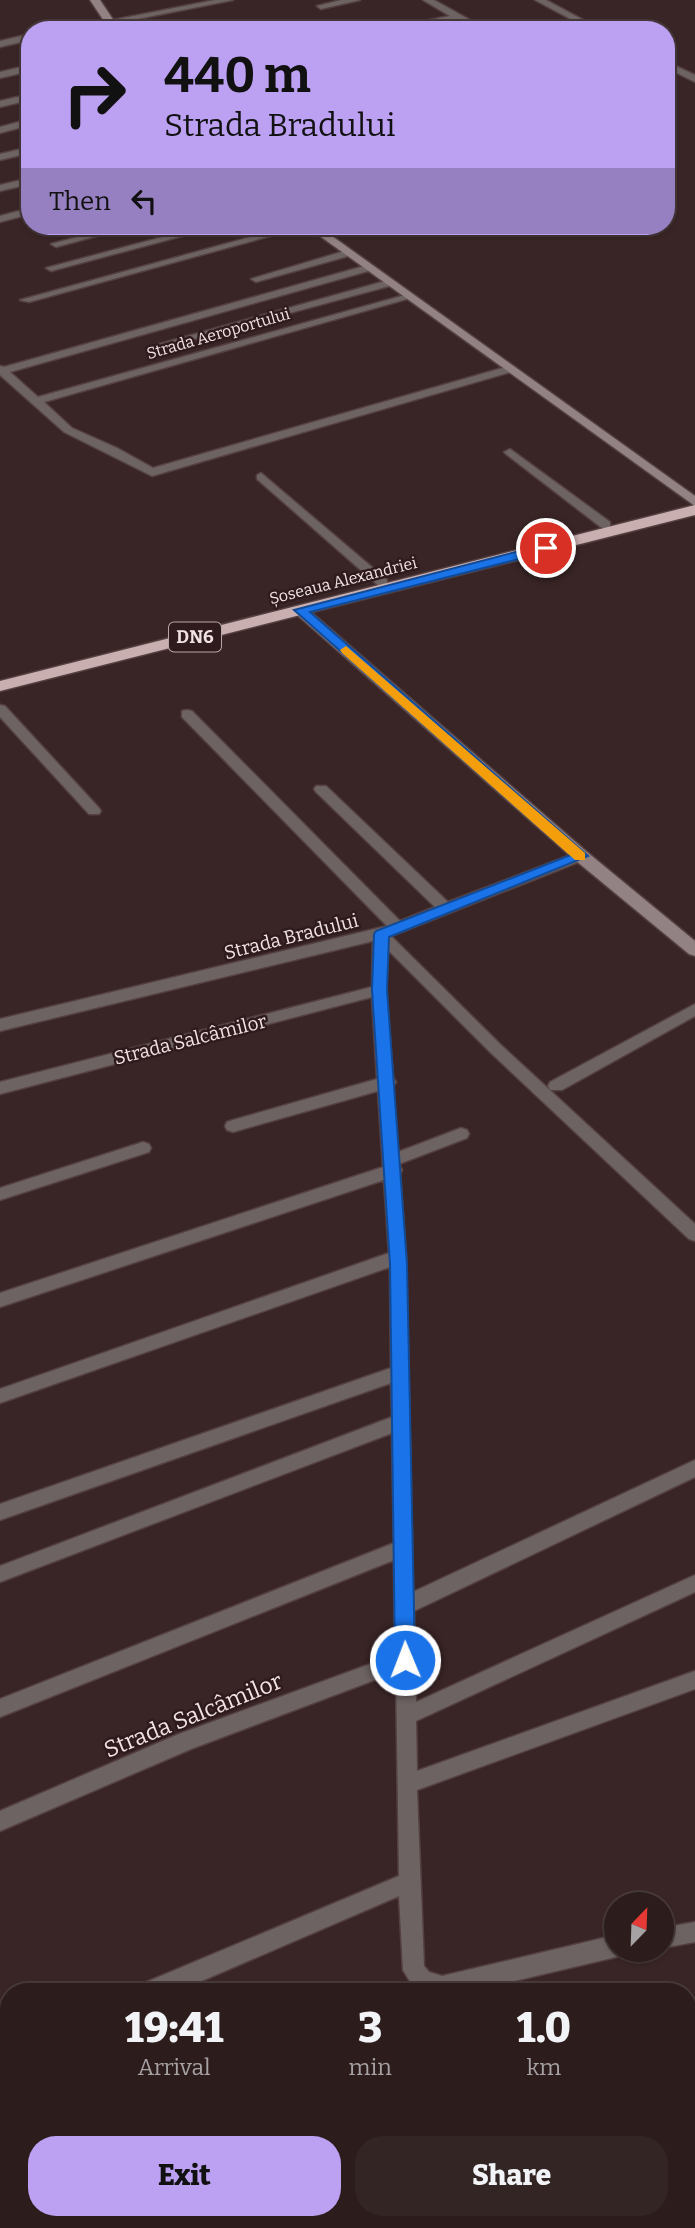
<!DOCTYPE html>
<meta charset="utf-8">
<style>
:root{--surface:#2c1c1c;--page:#342525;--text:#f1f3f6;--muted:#a6a1a3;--line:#483a3b;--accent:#bca0f2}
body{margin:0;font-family:Bitter,serif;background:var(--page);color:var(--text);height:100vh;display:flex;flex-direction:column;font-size:26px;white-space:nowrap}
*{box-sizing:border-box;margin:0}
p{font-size:23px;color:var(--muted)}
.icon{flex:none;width:38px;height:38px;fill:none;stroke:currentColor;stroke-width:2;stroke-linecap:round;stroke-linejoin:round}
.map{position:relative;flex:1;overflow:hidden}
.side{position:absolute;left:0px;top:1983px;width:696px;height:247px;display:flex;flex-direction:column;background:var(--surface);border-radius:28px 28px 0 0;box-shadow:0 2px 5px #0004,0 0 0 2px var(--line)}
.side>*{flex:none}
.top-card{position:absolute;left:21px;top:21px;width:654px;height:214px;border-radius:28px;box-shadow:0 2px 5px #0004,0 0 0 2px var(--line);background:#bca0f2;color:#111;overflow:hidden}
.needle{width:46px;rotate:23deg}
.controls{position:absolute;left:604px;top:1892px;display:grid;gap:14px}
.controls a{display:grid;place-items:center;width:70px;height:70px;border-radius:50%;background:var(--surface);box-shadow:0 2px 5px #0004,0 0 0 2px var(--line);font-size:35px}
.pin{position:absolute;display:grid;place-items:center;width:60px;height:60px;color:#fff;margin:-30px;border:4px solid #fff;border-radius:50%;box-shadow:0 2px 7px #0007}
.me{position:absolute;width:77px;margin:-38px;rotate:359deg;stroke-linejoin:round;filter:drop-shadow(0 0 5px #0008)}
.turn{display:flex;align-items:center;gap:24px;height:147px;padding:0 28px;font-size:32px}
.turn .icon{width:91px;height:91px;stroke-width:2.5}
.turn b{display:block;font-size:49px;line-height:60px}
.then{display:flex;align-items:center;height:66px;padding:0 28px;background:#0003;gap:14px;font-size:26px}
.eta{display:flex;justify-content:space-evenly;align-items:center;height:119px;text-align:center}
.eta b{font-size:42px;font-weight:800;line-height:49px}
.primary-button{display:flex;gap:14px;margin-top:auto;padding:14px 28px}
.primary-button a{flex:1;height:80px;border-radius:28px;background:var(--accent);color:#111;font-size:28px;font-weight:800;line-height:80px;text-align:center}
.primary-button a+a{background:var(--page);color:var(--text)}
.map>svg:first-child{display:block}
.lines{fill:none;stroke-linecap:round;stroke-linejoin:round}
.street-casing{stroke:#544041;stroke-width:3}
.secondary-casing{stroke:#544041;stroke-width:3}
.highway-casing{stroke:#544041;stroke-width:3}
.street{fill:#6e6363;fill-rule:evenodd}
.secondary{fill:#938283;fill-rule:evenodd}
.highway{fill:#caafb1;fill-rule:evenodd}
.route{fill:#1a73e8;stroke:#114b97;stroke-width:2}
.slow{fill:#f59e0b}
.labels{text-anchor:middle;stroke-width:5;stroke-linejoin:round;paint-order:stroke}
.far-street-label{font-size:16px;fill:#f1e3e4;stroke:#2f1b1d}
.shield{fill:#2f1b1d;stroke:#b7a7a8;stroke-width:2}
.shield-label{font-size:18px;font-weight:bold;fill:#f1e3e4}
.street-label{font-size:19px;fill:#f1e3e4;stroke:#2f1b1d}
.near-street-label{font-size:23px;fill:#f1e3e4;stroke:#2f1b1d}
</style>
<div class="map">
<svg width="695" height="2228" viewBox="0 0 695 2228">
<rect width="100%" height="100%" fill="#3a2526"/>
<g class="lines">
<!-- street casing -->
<g class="street-casing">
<g id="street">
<path d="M 215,0 L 233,0 L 82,30 L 62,30 Z"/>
<path d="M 341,0 L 360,0 L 321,9 L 317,6 Z"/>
<path d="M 423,0 L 434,0 L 488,30 L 477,30 L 458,20 L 400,30 L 379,30 L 450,16 Z"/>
<path d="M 535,0 L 546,0 L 602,30 L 591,30 Z"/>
<path d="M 30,34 L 30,40 L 0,47 L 0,41 Z"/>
<path d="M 667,62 L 695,75 L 695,82 L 667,68 Z"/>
<path d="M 30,65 L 30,71 L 0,78 L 0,72 Z"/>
<path d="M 30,94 L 30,100 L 0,107 L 0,101 Z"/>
<path d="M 30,119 L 30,125 L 0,133 L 0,127 Z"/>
<path d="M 30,147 L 30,153 L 0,160 L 0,154 Z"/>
<path d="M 30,178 L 30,184 L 0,191 L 0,185 Z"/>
<path d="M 30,208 L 30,214 L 0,222 L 0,216 Z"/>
<path d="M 118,226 L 134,226 L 56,247 L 51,244 Z"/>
<path d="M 204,226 L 220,226 L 51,271 L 46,268 Z"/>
<path d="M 291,226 L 307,226 L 29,302 L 20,300 Z"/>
<path d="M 348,250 L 352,251 L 352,255 L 256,282 L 251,279 Z"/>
<path d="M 368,265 L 373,268 L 372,270 L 10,372 L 38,397 L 405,295 L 414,297 L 44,402 L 72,428 L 117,448 L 153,468 L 506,367 L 514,367 L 514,371 L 152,476 L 64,432 L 0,375 L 0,366 L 4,367 Z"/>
<path d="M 389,280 L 394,283 L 393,285 L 165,347 L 156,345 Z"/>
<path d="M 510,449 L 610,522 L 610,528 L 602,528 L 506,454 L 504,452 Z"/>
<path d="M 261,473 L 387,580 L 387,586 L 379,586 L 257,479 L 257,475 Z"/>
<path d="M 0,705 L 5,706 L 99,808 L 101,811 L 99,814 L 89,814 L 0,717 Z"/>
<path d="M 187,710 L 192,711 L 400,921 L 435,907 L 316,792 L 314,789 L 316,786 L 326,786 L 448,902 L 576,853 L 586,853 L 588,856 L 586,859 L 391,936 L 501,1045 L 695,1224 L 695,1241 L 689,1239 L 491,1053 L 388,950 L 386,990 L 393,1078 L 396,1082 L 393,1086 L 398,1152 L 461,1128 L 467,1130 L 469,1134 L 467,1138 L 399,1164 L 402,1170 L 400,1174 L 406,1257 L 413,1592 L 695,1460 L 695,1477 L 414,1611 L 416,1702 L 695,1575 L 695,1592 L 416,1721 L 417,1771 L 695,1671 L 695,1689 L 417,1790 L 424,1966 L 429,1972 L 442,1976 L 616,1935 L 616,1950 L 625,1950 L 623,1953 L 616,1957 L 468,1992 L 425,1992 L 414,1988 L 403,1970 L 399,1896 L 176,1992 L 140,1992 L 142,1984 L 399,1876 L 396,1672 L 191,1749 L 0,1831 L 0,1811 L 179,1734 L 395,1655 L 394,1560 L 0,1717 L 0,1699 L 394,1543 L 392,1433 L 0,1582 L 0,1566 L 392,1417 L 391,1383 L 0,1520 L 0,1504 L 391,1368 L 390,1267 L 0,1403 L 0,1389 L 389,1253 L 384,1180 L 0,1307 L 0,1293 L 383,1167 L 378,1091 L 233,1132 L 227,1130 L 225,1126 L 227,1122 L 233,1120 L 377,1079 L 372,997 L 0,1094 L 0,1082 L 372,987 L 373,941 L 0,1031 L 0,1019 L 387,926 L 182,717 L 182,711 Z"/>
<path d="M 695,1004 L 695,1016 L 562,1090 L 550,1090 L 548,1086 L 550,1082 Z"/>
<path d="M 143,1142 L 149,1144 L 151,1148 L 149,1152 L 0,1200 L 0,1188 Z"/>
<path d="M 695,1922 L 695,1942 L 662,1948 L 662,1928 Z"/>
<path d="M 9,2043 L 9,2065 L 0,2069 L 0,2047 Z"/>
<path d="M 9,2184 L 9,2207 L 0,2210 L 0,2187 Z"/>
</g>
</g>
<!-- secondary casing -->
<g class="secondary-casing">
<g id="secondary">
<path d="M 90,0 L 100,0 L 120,30 L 110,30 Z"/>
<path d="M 306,226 L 318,226 L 695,496 L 695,506 Z"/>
<path d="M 300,606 L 305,607 L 587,852 L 695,941 L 695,956 L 689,954 L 575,860 L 295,613 L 293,610 Z"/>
</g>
</g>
<!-- highway casing -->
<g class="highway-casing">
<path id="highway" d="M 695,505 L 695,515 L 0,691 L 0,681 Z"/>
</g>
<!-- street -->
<use href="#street" class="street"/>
<!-- secondary -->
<use href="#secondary" class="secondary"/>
<!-- highway -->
<use href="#highway" class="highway"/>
</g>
<!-- route -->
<path class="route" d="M 546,544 L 551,545 L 551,551 L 310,612 L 588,856 L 389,937 L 387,990 L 407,1264 L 415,1660 L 412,1666 L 405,1669 L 398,1666 L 395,1660 L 390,1264 L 372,990 L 374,934 L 376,931 L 571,855 L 294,610 Z"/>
<!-- slow -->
<path class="slow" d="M 346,646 L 585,853 L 585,860 L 575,860 L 342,653 L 340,650 Z"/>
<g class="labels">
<!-- far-street labels -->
<g class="far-street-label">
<text transform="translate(218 333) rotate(-16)" y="6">Strada Aeroportului</text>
<text transform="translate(343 580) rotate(-14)" y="6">Șoseaua Alexandriei</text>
</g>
<!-- shield labels -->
<rect class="shield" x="169" y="622.5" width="52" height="29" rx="5"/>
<g class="shield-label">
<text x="195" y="643">DN6</text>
</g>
<!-- street labels -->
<g class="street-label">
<text transform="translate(291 936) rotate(-14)" y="7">Strada Bradului</text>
<text transform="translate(190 1039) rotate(-14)" y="7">Strada Salcâmilor</text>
</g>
<!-- near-street labels -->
<g class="near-street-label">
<text transform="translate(193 1715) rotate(-22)" y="8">Strada Salcâmilor</text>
</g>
</g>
</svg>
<div class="controls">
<a><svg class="needle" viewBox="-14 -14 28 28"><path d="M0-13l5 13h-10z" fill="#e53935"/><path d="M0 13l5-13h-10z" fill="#a6a1a3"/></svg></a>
</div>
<div class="pin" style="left:546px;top:548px;background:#d93025"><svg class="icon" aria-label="arrive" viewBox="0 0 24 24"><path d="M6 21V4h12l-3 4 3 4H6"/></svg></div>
<svg class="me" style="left:405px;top:1660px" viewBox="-20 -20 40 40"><circle r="17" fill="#1a73e8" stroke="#fff" stroke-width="3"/><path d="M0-11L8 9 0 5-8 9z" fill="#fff"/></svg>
<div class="top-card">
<div class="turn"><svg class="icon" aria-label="right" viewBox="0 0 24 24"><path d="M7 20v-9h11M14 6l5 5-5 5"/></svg><div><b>440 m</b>Strada Bradului</div></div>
<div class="then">Then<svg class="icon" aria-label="left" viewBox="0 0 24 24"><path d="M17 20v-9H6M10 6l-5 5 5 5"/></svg></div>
</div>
<section class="side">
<div class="eta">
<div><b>19:41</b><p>Arrival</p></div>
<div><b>3</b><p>min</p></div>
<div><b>1.0</b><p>km</p></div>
</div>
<div class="primary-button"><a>Exit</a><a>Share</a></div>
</section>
</div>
